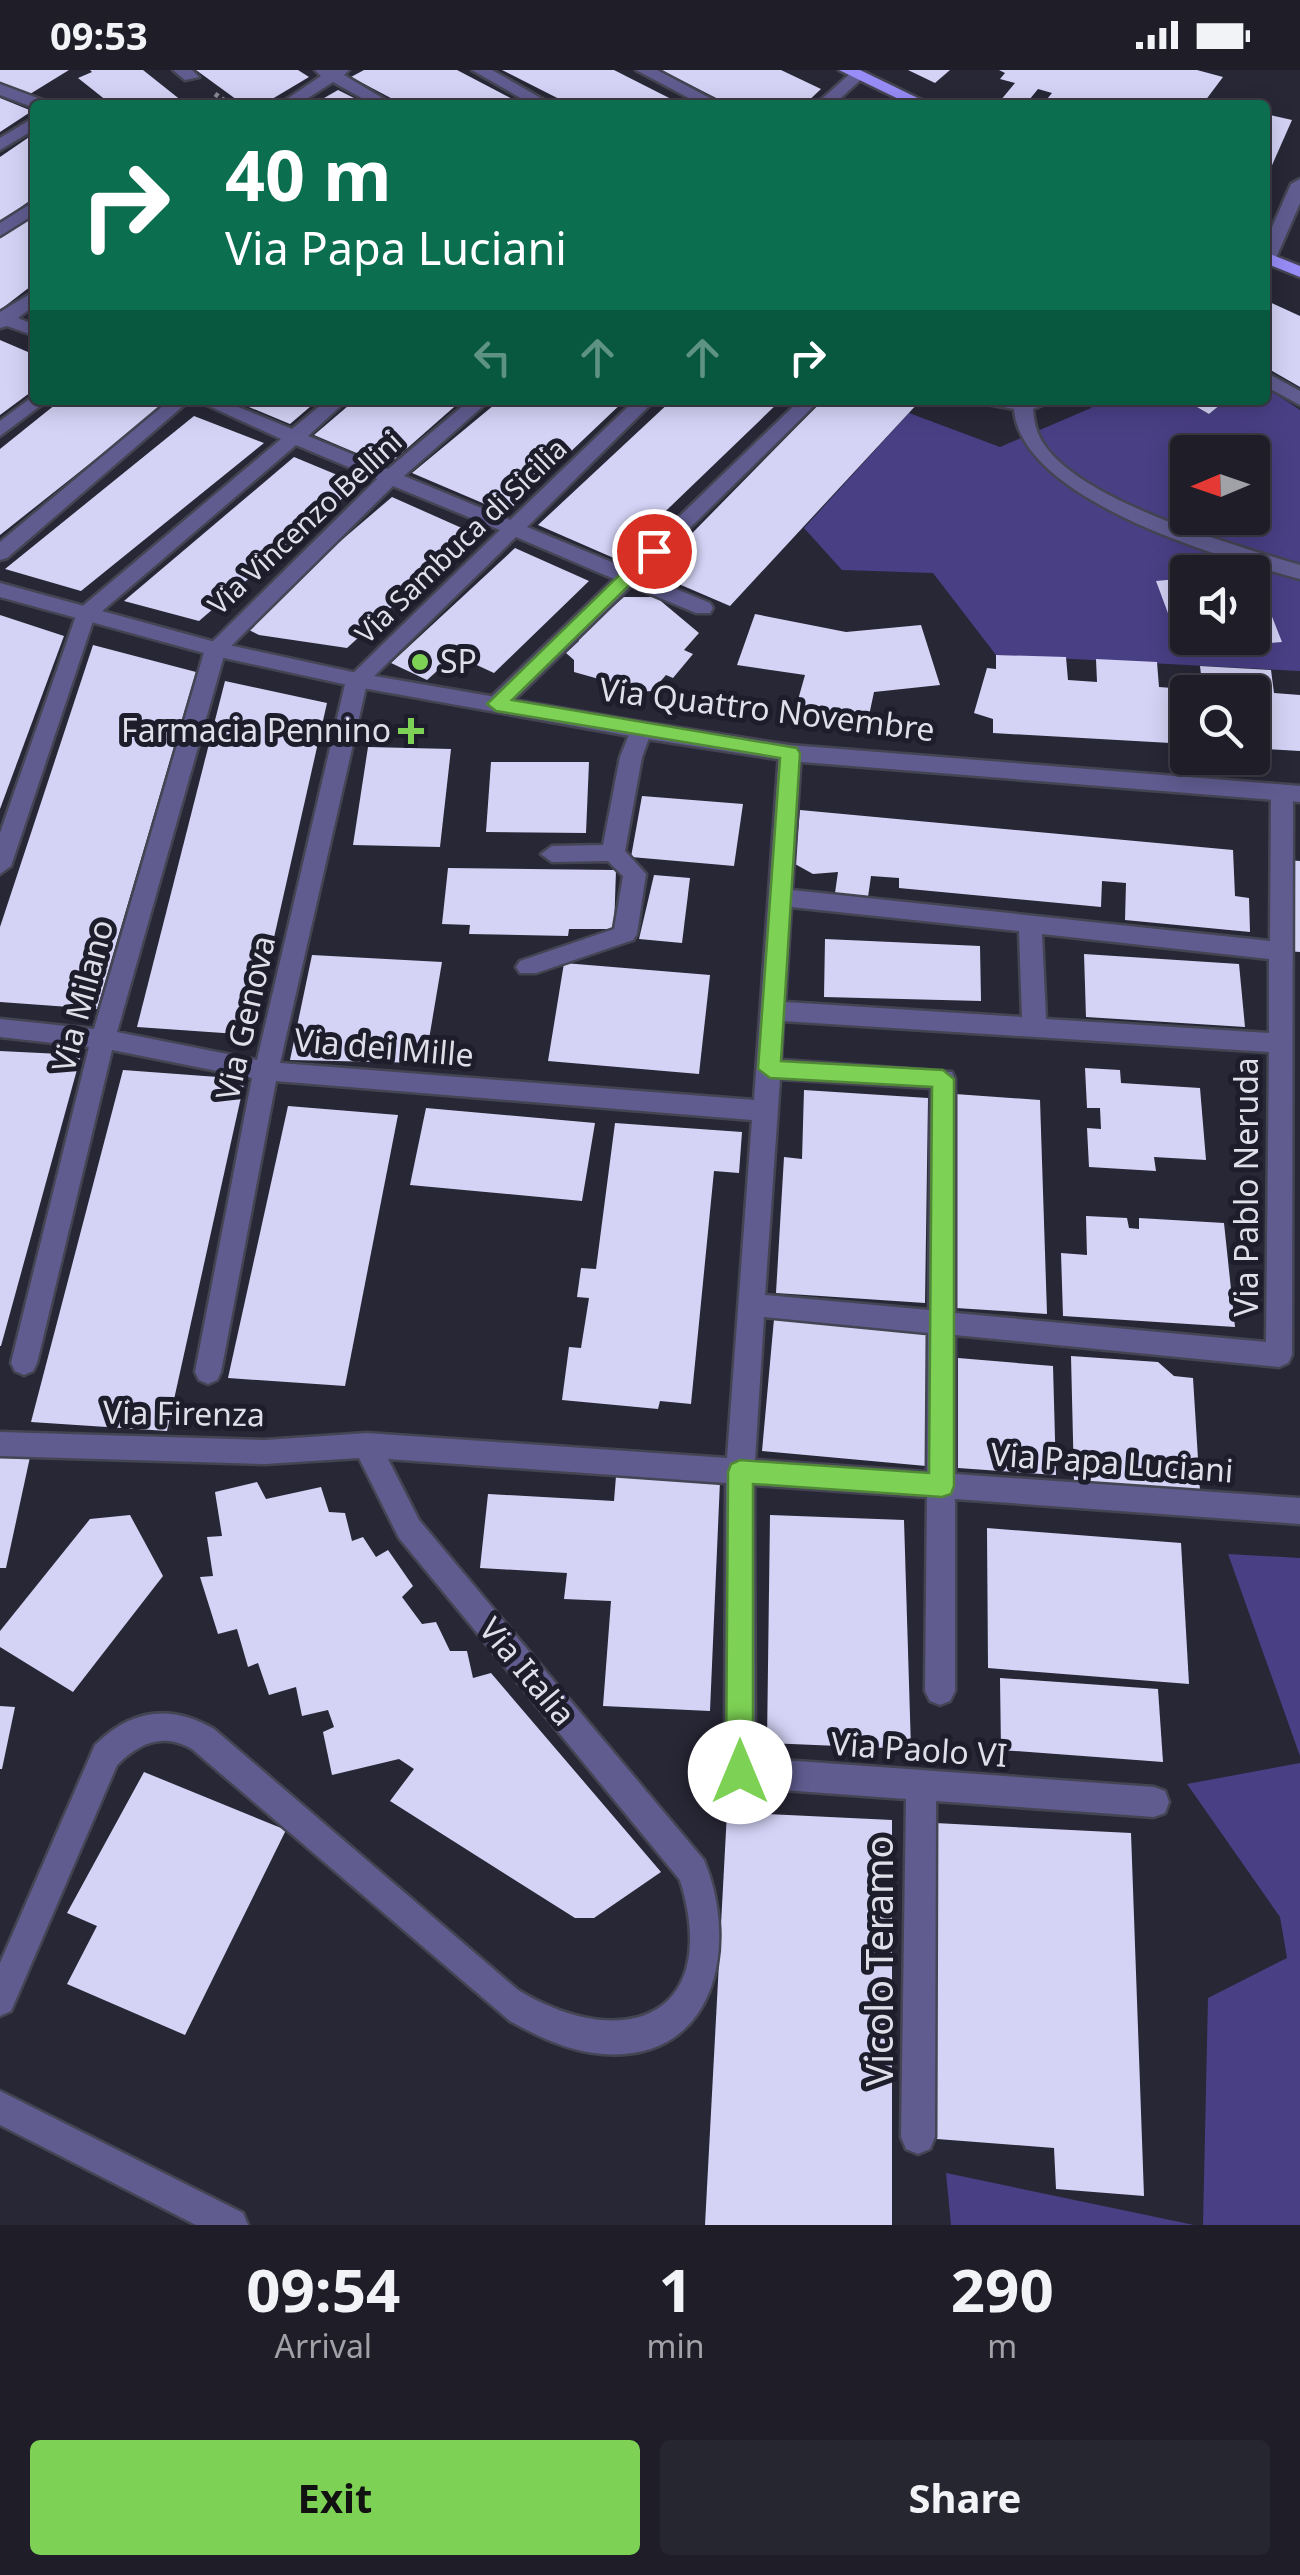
<!DOCTYPE html>
<style>
:root{--surface:#1e1d28;--page:#262630;--text:#f1f3f6;--muted:#a1a2a8;--line:#3c3b45;--accent:#7dd154}
body{margin:0;font-family:"Noto Sans",sans-serif;background:var(--page);color:var(--text);height:100vh;display:flex;flex-direction:column;font-size:38px;white-space:nowrap}
*{box-sizing:border-box;margin:0}
p{font-size:32px;color:var(--muted)}
.icon{flex:none;width:55px;height:55px;fill:none;stroke:currentColor;stroke-width:2;stroke-linecap:round;stroke-linejoin:round}
.map{position:relative;height:2155px;overflow:hidden}
.drawer{display:flex;flex-direction:column;background:var(--surface);flex:1}
.drawer>*{flex:none}
.hud{position:absolute;left:30px;top:30px;width:1240px;height:305px;border-radius:10px;box-shadow:0 5px 25px #0003,0 0 0 2px var(--line);background:#0b6e4f;color:#fff;overflow:hidden}
.needle{width:65px;rotate:268deg}
.controls{position:absolute;left:1170px;top:365px;display:grid;gap:20px}
.controls a{display:grid;place-items:center;width:100px;height:100px;border-radius:10px;background:var(--surface);box-shadow:0 5px 25px #0003,0 0 0 2px var(--line);font-size:50px}
.pin{position:absolute;display:grid;place-items:center;width:85px;height:85px;color:#fff;margin:-42px;border:5px solid #fff;border-radius:50%;box-shadow:0 2px 10px #0007}
.me{position:absolute;width:110px;margin:-55px;rotate:0deg;stroke-linejoin:round;filter:drop-shadow(0 0 8px #0008)}
.turn{display:flex;align-items:center;gap:35px;height:210px;padding:0 30px;font-size:45px}
.turn .icon{width:130px;height:130px;stroke-width:2.5}
.turn b{display:block;font-size:70px;line-height:85px}
.lanes{display:flex;align-items:center;height:95px;padding:0 30px;background:#0003;justify-content:center;gap:50px;direction:ltr}
.lanes .off{opacity:.35}
.eta{display:flex;justify-content:space-evenly;align-items:center;height:170px;text-align:center}
.eta b{font-size:60px;font-weight:700;line-height:70px}
.action{display:flex;gap:20px;margin-top:auto;padding:20px 30px}
.action a{flex:1;height:115px;border-radius:10px;background:var(--accent);color:#111;font-size:40px;font-weight:700;line-height:115px;text-align:center}
.action a+a{background:var(--page);color:var(--text)}
.status{display:flex;justify-content:space-between;align-items:center;height:70px;padding:0 50px;background:var(--surface);direction:ltr}
.status svg{height:28px;fill:currentColor}
.map>svg:first-child{display:block}
.green{fill:#493f85;fill-rule:evenodd}
.building{fill:#d4d3f6}
.lines{fill:none;stroke-linecap:round;stroke-linejoin:round}
.minor-casing{stroke:#454453;stroke-width:5}
.tertiary-casing{stroke:#454453;stroke-width:5}
.primary-casing{stroke:#454453;stroke-width:5}
.path{stroke:#8a8a96;stroke-width:5;stroke-dasharray:4 4;stroke-linecap:butt}
.minor{fill:#605c90;fill-rule:evenodd}
.tertiary{fill:#605c90;fill-rule:evenodd}
.primary{fill:#988cf7;fill-rule:evenodd}
.route{fill:#7dd154;stroke:#518837;stroke-width:2.5}
.poi-dot{fill:#7dd154;stroke:#1e1d2b;stroke-width:4}
.labels{text-anchor:middle;stroke-width:10;stroke-linejoin:round;paint-order:stroke}
.far-street-label{font-size:28px;fill:#dfdfe9;stroke:#1e1d2b}
.poi-label{font-size:32px;fill:#dfdfe9;stroke:#1e1d2b;text-anchor:start}
.street-label{font-size:32px;fill:#dfdfe9;stroke:#1e1d2b}
.near-street-label{font-size:38px;fill:#dfdfe9;stroke:#1e1d2b}
</style>
<div class="status"><b>09:53</b><svg viewBox="0 0 49 12"><path d="M0 12V9h3v3zM5 12V6h3v6zM10 12V3h3v9zM15 12V0h3v12zM26 1h20v11H26zM47 4h2v5h-2z"/></svg></div>
<div class="map">
<svg width="1300" height="2155" viewBox="0 0 1300 2155">
<rect width="100%" height="100%" fill="#282736"/>
<!-- green -->
<g class="green">
<path d="M 1265,317 L 1300,340 L 1300,601 L 996,585 L 933,503 L 842,500 L 804,458 L 909,343 L 1000,377 L 1091,338 L 1096,330 L 1185,330 L 1209,344 L 1226,330 L 1265,330 ZM 1188,382 L 1252,382 L 1252,448 L 1188,448 ZM 1188,502 L 1252,502 L 1252,568 L 1188,568 Z"/>
<path d="M 1228,1484 L 1300,1488 L 1300,1686 Z"/>
<path d="M 1300,1693 L 1300,2155 L 1203,2155 L 1208,1928 L 1287,1888 L 1280,1847 L 1187,1714 Z"/>
<path d="M 946,2103 L 1194,2155 L 951,2155 Z"/>
</g>
<!-- building -->
<g class="building">
<path d="M 0,0 L 69,0 L 30,24 L 0,12 Z"/>
<path d="M 90,0 L 143,0 L 187,35 L 112,35 L 78,8 L 92,2 Z"/>
<path d="M 196,0 L 298,0 L 309,7 L 262,35 L 244,35 Z"/>
<path d="M 364,0 L 457,0 L 524,35 L 404,35 L 351,7 Z"/>
<path d="M 502,0 L 614,0 L 683,35 L 571,35 Z"/>
<path d="M 661,0 L 781,0 L 821,19 L 804,35 L 730,35 Z"/>
<path d="M 908,0 L 950,0 L 935,13 Z"/>
<path d="M 999,0 L 1197,0 L 1223,7 L 1202,35 L 1047,35 L 1043,34 L 1052,23 L 1038,19 L 1025,35 L 1013,35 L 1000,31 L 1015,13 L 1000,9 L 1005,3 Z"/>
<path d="M 338,20 L 368,35 L 312,35 Z"/>
<path d="M 0,28 L 32,41 L 0,62 Z"/>
<path d="M 1265,44 L 1292,50 L 1265,111 Z"/>
<path d="M 35,63 L 35,127 L 0,152 L 0,87 Z"/>
<path d="M 35,141 L 35,213 L 0,240 L 0,167 Z"/>
<path d="M 1265,230 L 1300,246 L 1300,317 L 1265,297 Z"/>
<path d="M 0,270 L 35,285 L 35,319 L 0,345 Z"/>
<path d="M 61,330 L 155,330 L 165,334 L 0,465 L 0,379 Z"/>
<path d="M 232,330 L 318,330 L 290,354 Z"/>
<path d="M 355,330 L 462,330 L 387,396 L 314,365 Z"/>
<path d="M 500,330 L 625,330 L 506,443 L 412,403 Z"/>
<path d="M 672,330 L 781,330 L 616,489 L 538,455 Z"/>
<path d="M 823,330 L 919,332 L 730,536 L 653,503 Z"/>
<path d="M 1185,330 L 1226,330 L 1209,344 Z"/>
<path d="M 194,346 L 264,373 L 81,521 L 5,499 Z"/>
<path d="M 294,387 L 359,414 L 199,551 L 124,531 Z"/>
<path d="M 392,427 L 473,463 L 347,578 L 259,565 L 241,556 Z"/>
<path d="M 515,478 L 589,511 L 494,603 L 455,585 L 427,610 L 391,593 Z"/>
<path d="M 1188,508 L 1188,569 L 1178,570 L 1156,511 Z"/>
<path d="M 1260,516 L 1282,572 L 1228,576 L 1225,568 L 1252,568 L 1252,517 Z"/>
<path d="M 624,527 L 656,527 L 699,563 L 684,580 L 693,584 L 673,608 L 666,605 L 652,621 L 639,622 L 633,616 L 613,620 L 599,609 L 574,602 L 574,590 L 566,583 L 579,571 L 576,563 L 597,542 L 609,540 Z"/>
<path d="M 755,544 L 846,562 L 921,555 L 940,615 L 874,622 L 867,655 L 794,644 L 805,605 L 737,595 Z"/>
<path d="M 0,545 L 64,566 L 0,739 Z"/>
<path d="M 93,575 L 196,602 L 97,939 L 0,932 L 0,857 Z"/>
<path d="M 996,585 L 1066,587 L 1068,610 L 1097,612 L 1096,589 L 1157,592 L 1159,617 L 1199,620 L 1188,622 L 1188,674 L 993,663 L 993,649 L 974,643 L 987,598 L 996,599 Z"/>
<path d="M 1200,596 L 1271,600 L 1274,623 L 1300,625 L 1300,681 L 1252,678 L 1252,622 L 1203,622 Z"/>
<path d="M 225,611 L 327,633 L 252,965 L 137,957 Z"/>
<path d="M 368,677 L 451,679 L 440,777 L 353,775 Z"/>
<path d="M 491,692 L 589,692 L 586,763 L 486,762 Z"/>
<path d="M 642,726 L 743,734 L 734,796 L 631,787 Z"/>
<path d="M 800,740 L 1233,780 L 1235,826 L 1249,828 L 1250,862 L 1125,850 L 1126,813 L 1102,811 L 1101,837 L 899,818 L 899,808 L 871,806 L 868,827 L 835,823 L 838,802 L 813,804 L 795,794 Z"/>
<path d="M 1286,790 L 1300,791 L 1300,882 L 1287,881 Z"/>
<path d="M 448,798 L 616,800 L 614,859 L 569,859 L 568,866 L 469,864 L 470,855 L 442,854 Z"/>
<path d="M 654,805 L 690,808 L 682,873 L 639,869 Z"/>
<path d="M 825,869 L 980,876 L 981,931 L 824,927 Z"/>
<path d="M 1084,884 L 1239,894 L 1245,957 L 1086,947 Z"/>
<path d="M 312,885 L 442,892 L 425,993 L 290,990 Z"/>
<path d="M 564,893 L 710,905 L 699,1004 L 548,991 Z"/>
<path d="M 0,981 L 81,985 L 1,1276 L 0,1276 Z"/>
<path d="M 1085,998 L 1120,1000 L 1121,1013 L 1200,1018 L 1206,1090 L 1154,1087 L 1156,1101 L 1089,1097 L 1087,1058 L 1101,1059 L 1100,1038 L 1087,1038 Z"/>
<path d="M 123,1000 L 245,1009 L 167,1361 L 31,1352 Z"/>
<path d="M 804,1020 L 928,1028 L 925,1233 L 776,1223 L 784,1087 L 802,1089 Z"/>
<path d="M 955,1024 L 1040,1030 L 1047,1244 L 956,1238 Z"/>
<path d="M 288,1036 L 398,1045 L 345,1316 L 228,1308 Z"/>
<path d="M 426,1038 L 595,1053 L 582,1131 L 410,1115 Z"/>
<path d="M 615,1053 L 742,1062 L 739,1103 L 714,1101 L 691,1334 L 660,1331 L 658,1339 L 562,1330 L 569,1277 L 581,1278 L 589,1228 L 577,1227 L 581,1198 L 596,1199 Z"/>
<path d="M 1086,1146 L 1127,1148 L 1129,1158 L 1139,1159 L 1139,1148 L 1224,1153 L 1235,1257 L 1063,1246 L 1061,1183 L 1087,1185 Z"/>
<path d="M 774,1249 L 931,1264 L 926,1396 L 762,1381 Z"/>
<path d="M 1071,1286 L 1158,1292 L 1174,1306 L 1193,1308 L 1200,1421 L 1074,1411 Z"/>
<path d="M 958,1288 L 1053,1296 L 1056,1405 L 958,1398 Z"/>
<path d="M 0,1387 L 30,1387 L 6,1498 L 0,1498 Z"/>
<path d="M 616,1406 L 720,1411 L 710,1641 L 603,1636 L 611,1531 L 564,1529 L 567,1503 L 480,1498 L 488,1424 L 614,1431 Z"/>
<path d="M 257,1412 L 266,1429 L 321,1417 L 329,1442 L 345,1443 L 352,1471 L 363,1467 L 376,1487 L 388,1480 L 413,1516 L 402,1527 L 422,1554 L 436,1552 L 450,1581 L 467,1581 L 473,1608 L 491,1603 L 661,1802 L 594,1848 L 575,1848 L 390,1731 L 414,1699 L 399,1689 L 332,1705 L 323,1662 L 334,1657 L 328,1640 L 302,1646 L 296,1617 L 269,1625 L 258,1593 L 248,1597 L 237,1559 L 218,1564 L 200,1507 L 213,1506 L 207,1467 L 222,1466 L 215,1422 Z"/>
<path d="M 130,1445 L 163,1506 L 73,1622 L 0,1577 L 0,1561 L 90,1449 Z"/>
<path d="M 770,1445 L 904,1450 L 911,1679 L 767,1673 Z"/>
<path d="M 987,1458 L 1181,1473 L 1189,1614 L 988,1598 Z"/>
<path d="M 1000,1608 L 1158,1619 L 1163,1692 L 1001,1680 Z"/>
<path d="M 0,1636 L 15,1637 L 2,1699 L 0,1699 Z"/>
<path d="M 144,1702 L 286,1760 L 185,1965 L 67,1914 L 97,1856 L 67,1843 Z"/>
<path d="M 727,1742 L 892,1750 L 892,2155 L 705,2155 Z"/>
<path d="M 935,1753 L 1131,1763 L 1144,2126 L 1056,2119 L 1054,2078 L 937,2069 Z"/>
</g>
<g class="lines">
<!-- minor casing -->
<g class="minor-casing">
<g id="minor">
<path d="M 173,0 L 192,0 L 199,7 L 185,10 Z"/>
<path d="M 315,0 L 349,0 L 344,5 L 394,35 L 374,35 L 333,12 L 297,35 L 278,35 L 321,6 Z"/>
<path d="M 472,0 L 492,0 L 553,35 L 533,35 Z"/>
<path d="M 636,0 L 657,0 L 723,35 L 702,35 Z"/>
<path d="M 852,2 L 866,5 L 833,35 L 815,35 Z"/>
<path d="M 0,14 L 48,32 L 50,35 L 35,38 L 0,25 Z"/>
<path d="M 35,47 L 35,59 L 0,80 L 0,68 Z"/>
<path d="M 1300,109 L 1300,133 L 1276,188 L 1265,193 L 1265,173 L 1291,114 Z"/>
<path d="M 35,131 L 35,144 L 0,166 L 0,153 Z"/>
<path d="M 35,221 L 35,235 L 18,248 L 35,255 L 35,266 L 7,256 L 0,258 L 0,242 Z"/>
<path d="M 1265,302 L 1300,321 L 1300,335 L 1265,316 Z"/>
<path d="M 35,325 L 35,330 L 48,330 L 0,366 L 0,351 Z"/>
<path d="M 170,330 L 190,330 L 7,488 L 0,490 L 0,472 Z"/>
<path d="M 196,330 L 221,330 L 292,359 L 327,330 L 347,330 L 308,366 L 388,399 L 470,330 L 490,330 L 404,406 L 510,450 L 635,330 L 655,330 L 527,457 L 626,498 L 800,330 L 820,330 L 642,505 L 710,533 L 713,538 L 710,543 L 696,543 L 631,516 L 505,639 L 489,639 L 486,634 L 489,629 L 614,509 L 516,467 L 367,613 L 280,993 L 754,1030 L 779,683 L 790,675 L 801,683 L 792,820 L 1270,871 L 1271,723 L 1282,715 L 1293,723 L 1292,1285 L 1288,1293 L 1279,1297 L 955,1265 L 955,1404 L 1300,1428 L 1300,1454 L 955,1429 L 955,1621 L 950,1631 L 940,1635 L 930,1631 L 925,1621 L 927,1427 L 754,1415 L 755,1688 L 1154,1717 L 1165,1721 L 1169,1732 L 1165,1743 L 1154,1747 L 936,1731 L 935,2067 L 930,2079 L 918,2084 L 906,2079 L 901,2067 L 906,1729 L 740,1717 L 729,1712 L 725,1702 L 726,1413 L 388,1389 L 419,1450 L 704,1790 C 739,1874 717,1992 603,1984 C 570,1982 539,1967 510,1951 L 192,1679 C 163,1662 139,1673 117,1695 L 11,1941 L 0,1946 L 0,1893 L 95,1675 C 131,1639 171,1634 214,1659 L 518,1920 C 626,1985 722,1945 680,1810 L 399,1468 L 359,1388 L 265,1394 L 0,1386 L 0,1362 L 265,1370 L 367,1363 L 727,1388 L 752,1050 L 276,1011 L 221,1302 L 217,1310 L 208,1314 L 199,1310 L 195,1302 L 252,1008 L 112,980 L 37,1293 L 33,1301 L 24,1305 L 15,1301 L 11,1293 L 89,977 L 0,967 L 0,949 L 94,959 L 205,579 L 377,409 L 296,375 L 94,548 L 11,796 L 0,804 L 0,763 L 78,540 L 281,369 ZM 393,416 L 500,460 L 346,610 L 257,990 L 117,962 L 225,582 ZM 791,837 L 1019,861 L 1022,947 L 785,932 ZM 1042,864 L 1269,889 L 1269,963 L 1046,949 ZM 783,951 L 1269,982 L 1266,1272 L 955,1243 L 955,1009 L 952,1002 L 781,990 ZM 780,1009 L 931,1018 L 929,1240 L 765,1225 ZM 764,1247 L 928,1263 L 927,1402 L 755,1390 Z"/>
<path d="M 985,330 L 1054,330 L 1033,339 C 1034,355 1038,368 1049,381 C 1094,435 1233,475 1300,495 L 1300,509 C 1223,488 1021,431 1014,339 L 987,334 Z"/>
<path d="M 641,652 L 652,660 L 642,687 L 625,781 L 646,804 L 637,864 L 633,870 L 536,903 L 520,903 L 516,897 L 520,891 L 614,859 L 623,806 L 608,791 L 552,792 L 541,784 L 552,776 L 603,775 L 620,687 L 633,655 Z"/>
<path d="M 0,2021 L 243,2143 L 248,2155 L 196,2155 L 0,2055 Z"/>
</g>
</g>
<!-- tertiary casing -->
<g class="tertiary-casing">
<path id="tertiary" d="M 0,513 L 215,572 L 357,603 L 641,652 L 790,675 L 1300,716 L 1300,732 L 790,691 L 641,668 L 357,617 L 215,586 L 0,527 Z"/>
</g>
<!-- primary casing -->
<g class="primary-casing">
<g id="primary">
<path d="M 839,0 L 860,0 L 932,35 L 911,35 Z"/>
<path d="M 1265,182 L 1300,196 L 1300,207 L 1265,193 Z"/>
</g>
</g>
<!-- path -->
<path class="path" d="M 215,24 L 231,35"/>
<!-- minor -->
<use href="#minor" class="minor"/>
<!-- tertiary -->
<use href="#tertiary" class="tertiary"/>
<!-- primary -->
<use href="#primary" class="primary"/>
</g>
<!-- route -->
<path class="route" d="M 654,475 L 660,477 L 660,485 L 512,630 L 797,678 L 800,683 L 781,991 L 943,1000 L 954,1009 L 954,1416 L 951,1424 L 942,1427 L 753,1414 L 753,1702 L 749,1711 L 740,1715 L 730,1711 L 726,1702 L 728,1402 L 731,1394 L 740,1390 L 929,1403 L 932,1017 L 770,1008 L 758,999 L 780,688 L 496,641 L 487,634 L 648,477 Z"/>
<!-- markers -->
<g class="poi-dot">
<circle cx="420" cy="592" r="10"/>
<path d="M406 646h10v10h10v10h-10v10h-10v-10h-10v-10h10z"/>
</g>
<g class="labels">
<!-- far-street labels -->
<g class="far-street-label">
<text transform="translate(305 453) rotate(-43)" y="10">Via Vincenzo Bellini</text>
<text transform="translate(461 471) rotate(-44)" y="10">Via Sambuca di Sicilia</text>
</g>
<!-- poi labels -->
<g class="poi-label">
<text x="440" y="603">SP</text>
<text x="391" y="672" text-anchor="end">Farmacia Pennino</text>
</g>
<!-- street labels -->
<g class="street-label">
<text transform="translate(767 640) rotate(7)" y="11">Via Quattro Novembre</text>
<text transform="translate(83 926) rotate(-75)" y="11">Via Milano</text>
<text transform="translate(246 948) rotate(-77)" y="11">Via Genova</text>
<text transform="translate(384 978) rotate(5)" y="11">Via dei Mille</text>
<text transform="translate(1247 1117) rotate(-90)" y="11">Via Pablo Neruda</text>
<text transform="translate(184 1344) rotate(1)" y="11">Via Firenza</text>
<text transform="translate(1112 1393) rotate(4)" y="11">Via Papa Luciani</text>
<text transform="translate(527 1602) rotate(50)" y="11">Via Italia</text>
<text transform="translate(919 1680) rotate(4)" y="11">Via Paolo VI</text>
</g>
<!-- near-street labels -->
<g class="near-street-label">
<text transform="translate(880 1891) rotate(-90)" y="13">Vicolo Teramo</text>
</g>
</g>
</svg>
<div class="controls">
<a><svg class="needle" viewBox="-14 -14 28 28"><path d="M0-13l5 13h-10z" fill="#e53935"/><path d="M0 13l5-13h-10z" fill="#a1a2a8"/></svg></a>
<a><svg class="icon" aria-label="sound" viewBox="0 0 24 24"><path d="M4 9h4l5-4v14l-5-4H4zM17 9q2 3 0 6"/></svg></a>
<a><svg class="icon" aria-label="search" viewBox="0 0 24 24"><circle cx="10" cy="10" r="6"/><path d="M15 15l6 6"/></svg></a>
</div>
<div class="pin" style="left:654px;top:481px;background:#d93025"><svg class="icon" aria-label="arrive" viewBox="0 0 24 24"><path d="M6 21V4h12l-3 4 3 4H6"/></svg></div>
<svg class="me" style="left:740px;top:1702px" viewBox="-20 -20 40 40"><circle r="19" fill="#fff"/><path d="M0-13L10 11 0 6-10 11z" fill="#7dd154"/></svg>
<div class="hud">
<div class="turn"><svg class="icon" aria-label="right" viewBox="0 0 24 24"><path d="M7 20v-9h11M14 6l5 5-5 5"/></svg><div><b>40 m</b>Via Papa Luciani</div></div>
<div class="lanes"><svg class="icon off" aria-label="left" viewBox="0 0 24 24"><path d="M17 20v-9H6M10 6l-5 5 5 5"/></svg><svg class="icon off" aria-label="ahead" viewBox="0 0 24 24"><path d="M12 20V5M6 11l6-6 6 6"/></svg><svg class="icon off" aria-label="ahead" viewBox="0 0 24 24"><path d="M12 20V5M6 11l6-6 6 6"/></svg><svg class="icon" aria-label="right" viewBox="0 0 24 24"><path d="M7 20v-9h11M14 6l5 5-5 5"/></svg></div>
</div>
</div>
<section class="drawer">
<div class="eta">
<div><b>09:54</b><p>Arrival</p></div>
<div><b>1</b><p>min</p></div>
<div><b>290</b><p>m</p></div>
</div>
<div class="action"><a>Exit</a><a>Share</a></div>
</section>
